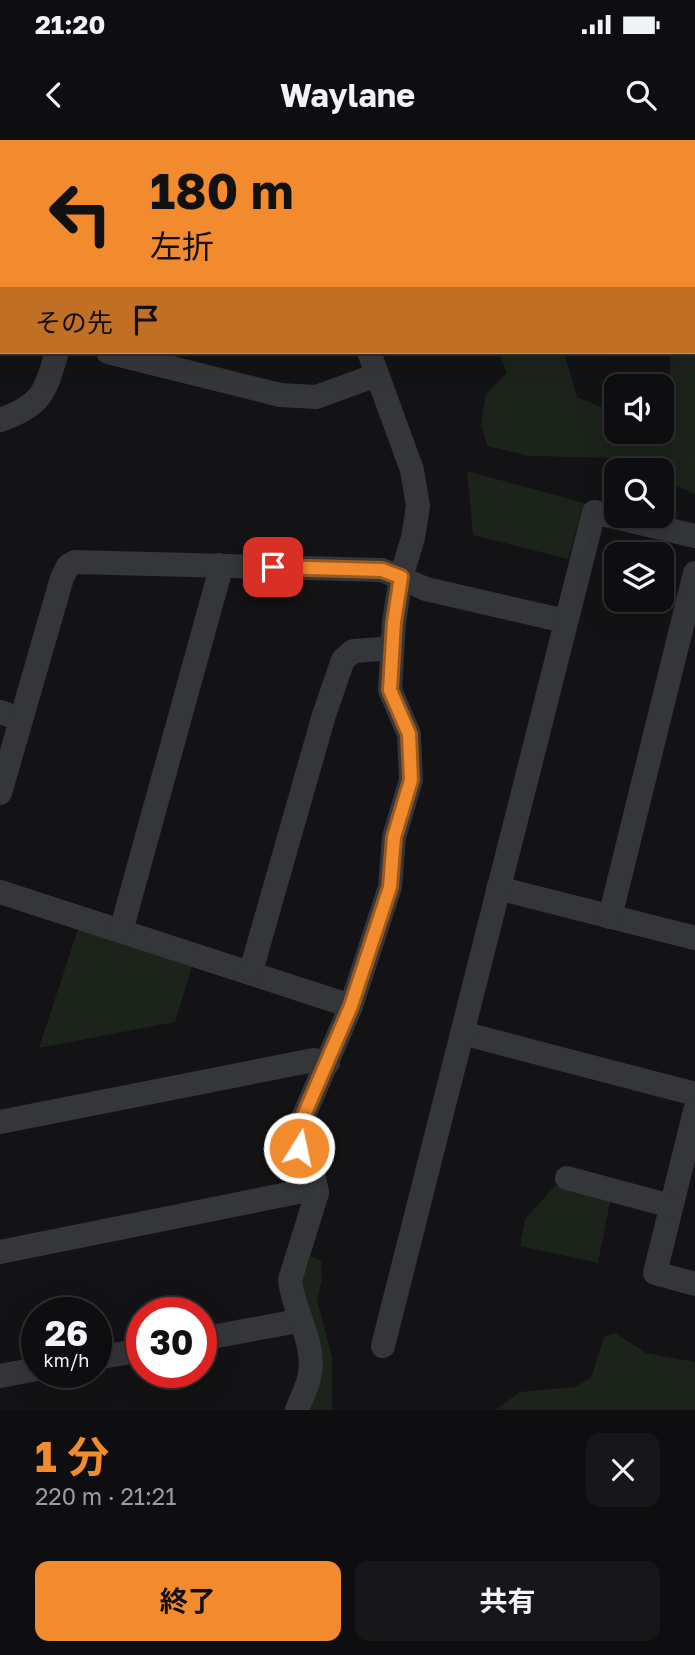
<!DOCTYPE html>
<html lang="ja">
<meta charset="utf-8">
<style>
:root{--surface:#0e0e10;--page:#171719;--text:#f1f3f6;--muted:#9b9c9f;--line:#2e2e30;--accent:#f28b2e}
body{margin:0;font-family:"Golos Text","Noto Sans JP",sans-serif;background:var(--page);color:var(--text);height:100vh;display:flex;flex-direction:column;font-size:26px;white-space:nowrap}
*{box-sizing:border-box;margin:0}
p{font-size:23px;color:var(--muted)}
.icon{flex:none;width:38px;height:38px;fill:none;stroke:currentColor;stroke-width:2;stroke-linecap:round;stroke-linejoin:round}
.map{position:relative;height:1270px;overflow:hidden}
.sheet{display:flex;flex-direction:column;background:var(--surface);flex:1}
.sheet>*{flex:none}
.top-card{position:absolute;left:0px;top:0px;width:696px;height:214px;box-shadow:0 7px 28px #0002,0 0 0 2px var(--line);background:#f28b2e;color:#111;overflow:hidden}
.controls{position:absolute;left:604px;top:234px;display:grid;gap:14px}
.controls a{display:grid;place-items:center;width:70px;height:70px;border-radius:14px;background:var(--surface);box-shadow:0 7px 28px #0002,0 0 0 2px var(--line);font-size:35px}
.speed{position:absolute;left:21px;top:1157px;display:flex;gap:14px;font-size:35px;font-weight:700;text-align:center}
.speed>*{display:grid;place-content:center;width:91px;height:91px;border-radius:50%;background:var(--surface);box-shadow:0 7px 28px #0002,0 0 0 2px var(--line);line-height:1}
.speed small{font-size:18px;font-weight:400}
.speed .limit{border:10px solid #d22;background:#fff;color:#111}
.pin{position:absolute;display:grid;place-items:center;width:60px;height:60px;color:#fff;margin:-30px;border-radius:14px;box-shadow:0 4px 10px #0006}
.me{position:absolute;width:77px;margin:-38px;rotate:10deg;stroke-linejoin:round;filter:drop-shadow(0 0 5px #0008)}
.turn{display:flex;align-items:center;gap:24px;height:147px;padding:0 35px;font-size:32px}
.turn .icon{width:91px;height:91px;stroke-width:2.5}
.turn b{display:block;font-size:49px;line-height:60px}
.then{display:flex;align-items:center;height:66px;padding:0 35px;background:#0003;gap:14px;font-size:26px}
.round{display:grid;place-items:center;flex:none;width:74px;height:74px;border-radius:14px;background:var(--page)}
.head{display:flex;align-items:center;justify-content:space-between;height:119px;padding:0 35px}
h1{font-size:42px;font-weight:700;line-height:52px;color:var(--accent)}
.primary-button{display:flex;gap:14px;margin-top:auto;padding:14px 35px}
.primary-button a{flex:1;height:80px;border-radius:14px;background:var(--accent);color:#111;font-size:28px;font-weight:700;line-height:80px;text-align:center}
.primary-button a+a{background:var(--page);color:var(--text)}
.status{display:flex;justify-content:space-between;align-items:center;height:49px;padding:0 35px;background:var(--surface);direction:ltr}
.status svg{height:19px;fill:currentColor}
header{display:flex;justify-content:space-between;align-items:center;height:91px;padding:0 35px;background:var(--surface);font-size:32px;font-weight:700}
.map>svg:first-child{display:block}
.green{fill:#1c231b}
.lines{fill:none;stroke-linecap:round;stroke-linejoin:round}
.stream{stroke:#293539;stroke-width:6}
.minor{stroke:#34363a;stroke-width:24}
.route-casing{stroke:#9d5a1e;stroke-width:18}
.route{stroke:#f28b2e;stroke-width:12}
</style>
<div class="status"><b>21:20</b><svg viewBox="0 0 49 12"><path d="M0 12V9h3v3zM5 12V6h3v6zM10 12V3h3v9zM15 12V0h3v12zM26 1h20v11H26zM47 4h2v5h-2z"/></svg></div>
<header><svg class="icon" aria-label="back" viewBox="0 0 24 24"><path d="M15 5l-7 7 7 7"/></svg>Waylane<svg class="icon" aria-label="search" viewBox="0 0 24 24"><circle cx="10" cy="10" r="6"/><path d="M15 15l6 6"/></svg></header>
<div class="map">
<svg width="695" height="1270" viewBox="0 0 695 1270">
<rect width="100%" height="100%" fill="#131315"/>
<!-- green -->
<g class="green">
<path d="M 695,123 L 695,354 L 662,339 L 662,331 L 643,331 L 613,318 L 530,316 L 487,306 L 481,284 L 486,254 L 507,233 L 498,212 L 564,212 L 577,257 L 616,273 L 616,292 L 662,292 L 662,277 L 669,262 L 670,212 L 695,212 Z"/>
<path d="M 467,331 L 584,363 L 568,419 L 473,395 Z"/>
<path d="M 79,786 L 193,823 L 175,882 L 39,908 Z"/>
<path d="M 555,1046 L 611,1057 L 598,1123 L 520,1106 L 525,1079 Z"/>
<path d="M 311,1116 L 321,1121 L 322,1139 L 317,1160 L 332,1217 L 332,1270 L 310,1270 L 322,1232 L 302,1151 L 302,1138 Z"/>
<path d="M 615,1193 L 646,1213 L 695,1222 L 695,1270 L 495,1270 L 520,1252 L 574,1247 L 591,1238 L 604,1197 Z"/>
</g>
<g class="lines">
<!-- stream -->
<g class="stream">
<path d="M 407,0 L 409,2"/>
<path d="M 663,2 L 663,0"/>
</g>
<!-- minor -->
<g class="minor">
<path d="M 0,45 L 2,45"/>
<path d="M 108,212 L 280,255 L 316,257 L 377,235"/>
<path d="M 0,280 C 42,266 45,252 57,212"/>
<path d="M 0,572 L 21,579"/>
<path d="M 0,653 L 62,438 L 68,426 L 75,422 L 382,430 L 426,449 L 565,481"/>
<path d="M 498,748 L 695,798"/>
<path d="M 0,752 L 351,866"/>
<path d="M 610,777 L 695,433"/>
<path d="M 121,791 L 218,439 L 219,425"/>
<path d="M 251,831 L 324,575 L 343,520 L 353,511 L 381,509 L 392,512"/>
<path d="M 462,893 L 695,954"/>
<path d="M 695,971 L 655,1133 L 695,1144"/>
<path d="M 0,982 L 314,920 L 328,923"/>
<path d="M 567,1038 L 671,1066"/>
<path d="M 0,1112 L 303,1051 L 317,1053"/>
<path d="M 201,1199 L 287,1183 L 300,1177"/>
<path d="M 383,1206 L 594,372 L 695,396"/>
<path d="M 96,1218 L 142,1210"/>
<path d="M 0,1236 L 37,1229"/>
<path d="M 297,1270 C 301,1258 309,1245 310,1233 C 315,1200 293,1172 290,1140 L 317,1053 L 314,1037 L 299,1008 L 299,987 L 351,866 L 390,747 L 394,697 L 411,640 L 409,594 L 390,550 L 394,482 L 401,437 L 413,398 L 418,366 L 412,330 L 369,212"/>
</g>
</g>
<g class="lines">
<!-- route casing -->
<g class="route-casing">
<path id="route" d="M 273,427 L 382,430 L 401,437 L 394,482 L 390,550 L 409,594 L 411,640 L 394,697 L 390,747 L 351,866 L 299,987 L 299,1008"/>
</g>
<!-- route -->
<use href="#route" class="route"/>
</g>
</svg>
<div class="controls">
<a><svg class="icon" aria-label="sound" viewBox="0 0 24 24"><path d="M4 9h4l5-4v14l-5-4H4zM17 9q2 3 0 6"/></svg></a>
<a><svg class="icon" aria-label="search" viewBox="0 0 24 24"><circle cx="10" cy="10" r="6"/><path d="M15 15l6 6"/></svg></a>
<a><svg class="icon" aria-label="layers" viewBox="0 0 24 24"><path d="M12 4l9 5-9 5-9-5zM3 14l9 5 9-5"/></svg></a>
</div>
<div class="speed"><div>26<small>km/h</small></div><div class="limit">30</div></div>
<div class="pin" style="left:273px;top:427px;background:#d93025"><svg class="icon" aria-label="arrive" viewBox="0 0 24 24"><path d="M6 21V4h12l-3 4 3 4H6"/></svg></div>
<svg class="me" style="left:299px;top:1008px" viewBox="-20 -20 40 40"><circle r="17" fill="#f28b2e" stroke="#fff" stroke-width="3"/><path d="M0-11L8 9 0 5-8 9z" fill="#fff"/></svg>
<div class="top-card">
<div class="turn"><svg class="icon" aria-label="left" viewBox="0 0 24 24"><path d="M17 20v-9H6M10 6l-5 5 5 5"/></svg><div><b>180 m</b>左折</div></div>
<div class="then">その先<svg class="icon" aria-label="arrive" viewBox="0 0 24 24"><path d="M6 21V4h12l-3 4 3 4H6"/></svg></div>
</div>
</div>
<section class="sheet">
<div class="head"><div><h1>1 分</h1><p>220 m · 21:21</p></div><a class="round"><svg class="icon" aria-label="close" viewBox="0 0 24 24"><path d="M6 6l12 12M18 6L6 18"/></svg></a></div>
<div class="primary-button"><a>終了</a><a>共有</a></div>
</section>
